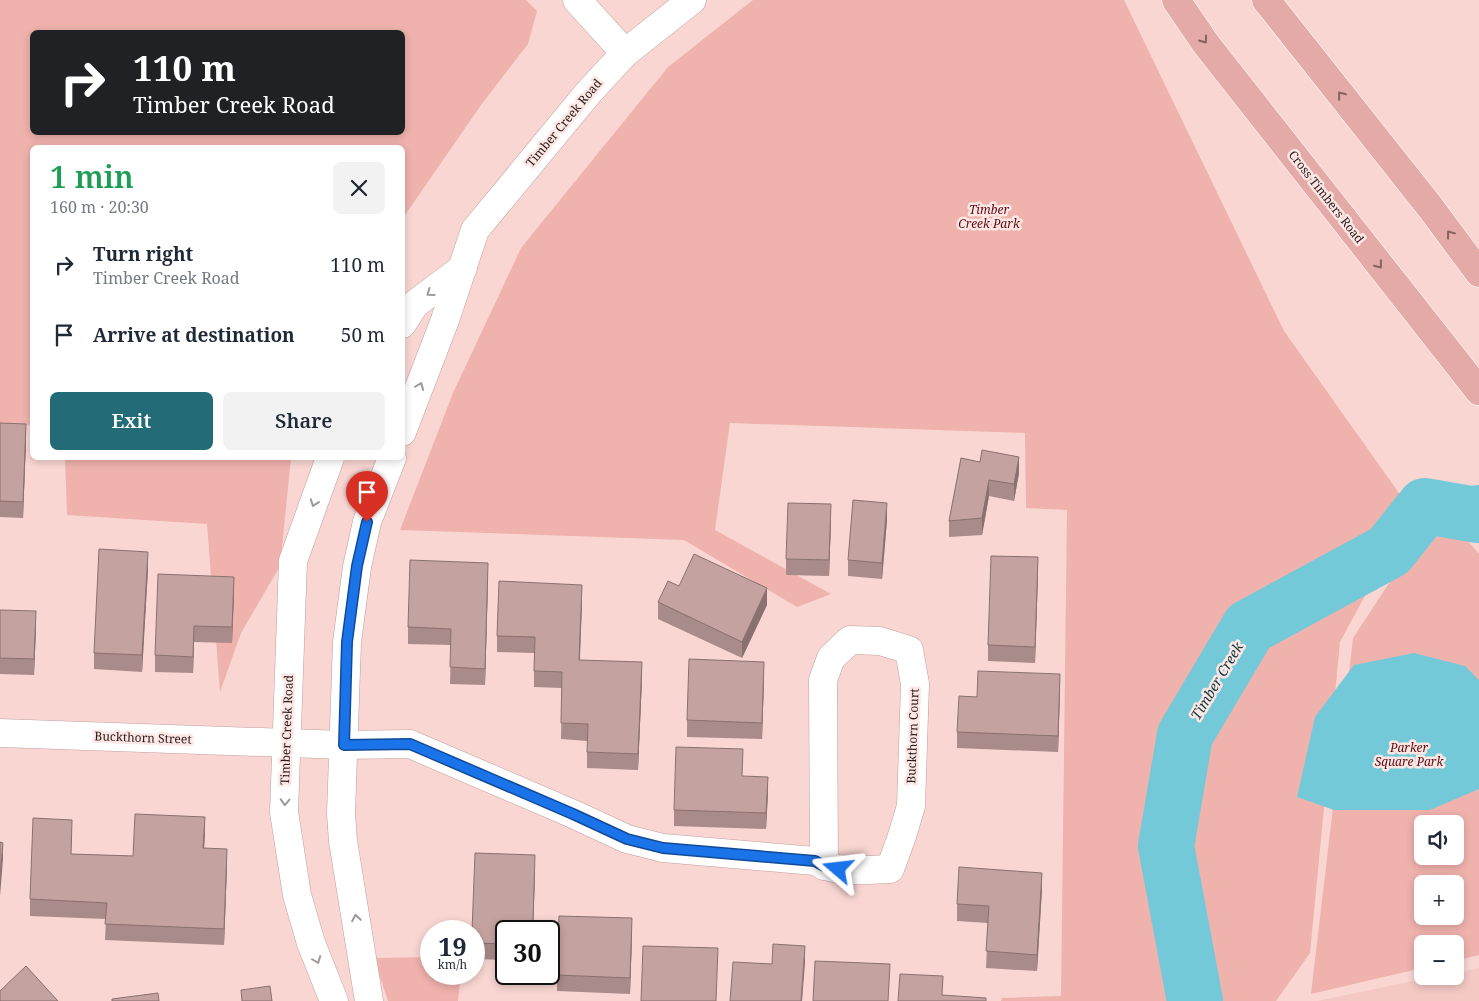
<!DOCTYPE html>
<meta charset="utf-8">
<style>
:root{--surface:#fff;--page:#f2f2f3;--text:#1f2937;--muted:#747a83;--accent:#236b77}
body{margin:0;font-family:"Noto Serif",serif;background:var(--page);color:var(--text);height:100vh;display:flex;flex-direction:column;font-size:19px;white-space:nowrap}
*{box-sizing:border-box;margin:0}
p{font-size:16px;color:var(--muted)}
.icon{flex:none;width:28px;height:28px;fill:none;stroke:currentColor;stroke-width:2;stroke-linecap:round;stroke-linejoin:round}
.map{position:relative;flex:1;overflow:hidden}
.side{position:absolute;left:30px;top:145px;width:375px;height:315px;display:flex;flex-direction:column;background:var(--surface);border-radius:8px;box-shadow:0 2px 8px #0003}
.side>*{flex:none}
.top-card{position:absolute;left:30px;top:30px;width:375px;height:105px;border-radius:8px;box-shadow:0 2px 8px #0003;background:#202124;color:#fff;overflow:hidden}
.controls{position:absolute;left:1414px;top:815px;display:grid;gap:10px}
.controls a{display:grid;place-items:center;width:50px;height:50px;border-radius:8px;background:var(--surface);box-shadow:0 2px 8px #0003;font-size:25px}
.speed{position:absolute;left:420px;top:920px;display:flex;gap:10px;font-size:25px;font-weight:700;text-align:center}
.speed>*{display:grid;place-content:center;width:65px;height:65px;border-radius:50%;background:var(--surface);box-shadow:0 2px 8px #0003;line-height:1}
.speed small{font-size:12px;font-weight:400}
.speed .limit{border:2px solid #111;border-radius:8px;background:#fff;color:#111}
.pin{position:absolute;display:grid;place-items:center;width:42px;height:42px;color:#fff;margin:-51px -21px;border-radius:50% 50% 50% 0;rotate:-45deg;box-shadow:0 0 5px #0007}
.pin .icon{rotate:45deg}
.me{position:absolute;width:55px;margin:-28px;rotate:287deg;stroke-linejoin:round;filter:drop-shadow(0 0 4px #0008)}
.turn{display:flex;align-items:center;gap:18px;height:105px;padding:0 20px;font-size:22px}
.turn .icon{width:65px;height:65px;stroke-width:2.5}
.turn b{display:block;font-size:35px;line-height:42px}
.round{display:grid;place-items:center;flex:none;width:52px;height:52px;border-radius:8px;background:var(--page)}
.overview{display:flex;align-items:center;justify-content:space-between;height:85px;padding:0 20px}
h1{font-size:30px;font-weight:600;line-height:38px;color:#1e9e55}
.action{display:flex;gap:10px;margin-top:auto;padding:10px 20px}
.action a{flex:1;height:58px;border-radius:8px;background:var(--accent);color:#fff;font-size:20px;font-weight:600;line-height:58px;text-align:center}
.action a+a{background:var(--page);color:var(--text)}
ul{padding:0;list-style:none}
li{display:flex;align-items:center;gap:15px;height:70px;padding:0 20px}
li div{flex:1}
li b{display:block;font-size:19px}
li em{font-style:normal}
.map>svg:first-child{display:block}
.built{fill:#f4c8c4}
.green{fill:#f0b2ad;fill-rule:evenodd}
.water{fill:#74c9d9}
.lines{fill:none;stroke-linecap:round;stroke-linejoin:round}
.river{stroke:#74c9d9;stroke-width:56}
.minor-casing{stroke:#c09e9b;stroke-width:29}
.major-casing{stroke:#fff;stroke-width:29}
.minor{stroke:#fff;stroke-width:28}
.major{stroke:#e3aaa7;stroke-width:28}
.wall{fill:#a98b89}
.shaded-wall{fill:#89716f}
.building{fill:#c4a29f;stroke:#89716f}
.oneway{stroke:#866360}
.oneway2{stroke:#9e9998}
.route-casing{stroke:#114b97;stroke-width:12}
.route{stroke:#1a73e8;stroke-width:9}
.labels{text-anchor:middle;stroke-width:5;stroke-linejoin:round;paint-order:stroke}
.street-label{font-size:12px;fill:#281c1a;stroke:#fde7e4}
.park-label{font-size:12px;font-style:italic;fill:#5f0b10;stroke:#fde7e4}
.water-label{font-size:14px;font-style:italic;fill:#123b42;stroke:#fde7e4}
</style>
<div class="map">
<svg width="1479" height="1001" viewBox="0 0 1479 1001">
<rect width="100%" height="100%" fill="#f9d6d2"/>
<!-- built -->
<path class="built" d="M 1479,968 L 1479,1001 L 1317,1001 L 1437,976 L 1455,976 L 1455,973 Z"/>
<!-- green -->
<g class="green">
<path d="M 0,0 L 526,0 L 537,11 L 528,44 L 481,105 L 403,218 L 402,148 L 32,148 L 32,425 L 0,424 ZM 32,32 L 402,32 L 402,132 L 32,132 Z"/>
<path d="M 753,0 L 1124,0 L 1284,331 L 1411,510 L 1340,642 L 1310,953 L 1276,1001 L 1001,1001 L 1002,998 L 1061,996 L 1067,510 L 1026,508 L 1025,433 L 730,423 L 715,530 L 831,594 L 797,607 L 684,540 L 400,530 L 453,393 L 521,248 L 668,67 Z"/>
<path d="M 65,458 L 291,458 L 280,566 L 241,633 L 220,692 L 207,524 L 67,515 Z"/>
<path d="M 1439,507 L 1479,554 L 1479,955 L 1455,961 L 1455,944 L 1422,944 L 1422,968 L 1311,994 L 1353,638 ZM 1422,824 L 1455,824 L 1455,856 L 1422,856 ZM 1422,884 L 1455,884 L 1455,916 L 1422,916 Z"/>
<path d="M 431,957 L 431,974 L 461,974 L 458,1001 L 388,1001 L 374,958 Z"/>
</g>
<!-- water -->
<path class="water" d="M 1414,653 L 1465,666 L 1479,680 L 1479,789 L 1430,810 L 1334,810 L 1297,797 L 1315,717 L 1354,665 Z"/>
<g class="lines">
<!-- river -->
<path class="river" d="M 1195,1001 L 1166,846 L 1185,735 L 1249,627 L 1389,551 L 1425,506 L 1477,515 L 1479,513"/>
<!-- minor casing -->
<g class="minor-casing">
<g id="minor">
<path d="M 577,0 L 625,53"/>
<path d="M 402,324 L 415,304 L 463,268"/>
<path d="M 402,432 L 445,320 L 475,230 L 589,92 L 625,53 L 692,0"/>
<path d="M 330,458 L 293,561 L 284,812 L 297,895 L 311,943 L 334,1001"/>
<path d="M 0,733 L 344,745 L 410,744 L 573,814 L 627,839 L 663,848 L 815,861 C 838,874 865,870 890,869 L 902,836 L 911,806 L 915,684 L 909,650 L 880,641 L 850,640 L 831,658 L 823,680 L 824,866"/>
<path d="M 369,1001 L 343,841 L 341,814 L 347,642 L 357,567 L 367,522 L 392,458"/>
</g>
</g>
<!-- major casing -->
<g class="major-casing">
<g id="major">
<path d="M 1176,0 L 1206,44 L 1479,391"/>
<path d="M 1266,0 L 1430,207 L 1479,273"/>
</g>
</g>
<!-- minor -->
<use href="#minor" class="minor"/>
<!-- major -->
<use href="#major" class="major"/>
</g>
<!-- wall -->
<g class="wall">
<path d="M 0,423 L 26,441 L 23,518 L 0,517 Z"/>
<path d="M 961,458 L 1019,473 L 1014,501 L 989,496 L 982,535 L 949,537 L 949,521 Z"/>
<path d="M 887,520 L 882,579 L 848,576 L 848,560 Z"/>
<path d="M 831,521 L 829,576 L 786,575 L 786,559 Z"/>
<path d="M 148,569 L 142,672 L 94,669 L 94,653 Z"/>
<path d="M 1038,573 L 1035,663 L 988,661 L 988,645 Z"/>
<path d="M 488,579 L 485,685 L 450,684 L 451,645 L 408,644 L 408,627 Z"/>
<path d="M 679,586 L 767,605 L 742,658 L 658,619 L 658,602 Z"/>
<path d="M 234,593 L 232,643 L 194,642 L 193,673 L 155,672 L 155,655 Z"/>
<path d="M 582,601 L 580,660 L 642,679 L 638,770 L 587,768 L 587,741 L 561,739 L 562,688 L 534,687 L 534,653 L 497,652 L 497,636 Z"/>
<path d="M 0,610 L 36,628 L 34,675 L 0,674 Z"/>
<path d="M 764,678 L 762,739 L 687,737 L 687,720 Z"/>
<path d="M 1060,690 L 1058,752 L 957,748 L 957,732 Z"/>
<path d="M 742,776 L 768,793 L 766,829 L 674,826 L 674,810 Z"/>
<path d="M 205,833 L 204,848 L 227,865 L 224,945 L 105,940 L 106,919 L 30,916 L 30,899 L 72,836 L 71,854 L 133,856 Z"/>
<path d="M 535,871 L 533,931 L 506,931 L 506,960 L 474,959 L 474,931 Z"/>
<path d="M 1042,889 L 1037,971 L 986,968 L 988,923 L 957,921 L 957,904 Z"/>
<path d="M 632,935 L 630,994 L 557,991 L 557,975 Z"/>
</g>
<!-- shaded-wall -->
<g class="shaded-wall">
<path d="M 26,424 L 26,441 L 23,518 L 23,502 Z"/>
<path d="M 1019,457 L 1019,473 L 1014,501 L 1014,484 Z"/>
<path d="M 989,480 L 989,496 L 982,535 L 982,518 Z"/>
<path d="M 887,503 L 887,520 L 882,579 L 882,563 Z"/>
<path d="M 831,504 L 831,521 L 829,576 L 829,560 Z"/>
<path d="M 148,552 L 148,569 L 142,672 L 142,655 Z"/>
<path d="M 1038,557 L 1038,573 L 1035,663 L 1035,647 Z"/>
<path d="M 488,563 L 488,579 L 485,685 L 485,669 Z"/>
<path d="M 234,577 L 234,593 L 232,643 L 232,627 Z"/>
<path d="M 582,585 L 582,601 L 579,676 L 579,660 Z"/>
<path d="M 767,588 L 767,605 L 742,658 L 742,642 Z"/>
<path d="M 36,611 L 36,628 L 34,675 L 34,659 Z"/>
<path d="M 194,626 L 194,642 L 193,673 L 193,657 Z"/>
<path d="M 642,662 L 642,679 L 638,770 L 638,754 Z"/>
<path d="M 764,662 L 764,678 L 762,739 L 762,723 Z"/>
<path d="M 1060,674 L 1060,690 L 1058,752 L 1058,736 Z"/>
<path d="M 768,777 L 768,793 L 766,829 L 766,813 Z"/>
<path d="M 205,817 L 205,833 L 203,865 L 203,848 Z"/>
<path d="M 3,843 L 3,859 L 0,896 L 0,879 Z"/>
<path d="M 227,849 L 227,865 L 224,945 L 224,929 Z"/>
<path d="M 535,855 L 535,871 L 533,931 L 533,921 Z"/>
<path d="M 1042,873 L 1042,889 L 1037,971 L 1037,955 Z"/>
<path d="M 632,918 L 632,935 L 630,994 L 630,978 Z"/>
<path d="M 805,946 L 805,963 L 802,1001 L 801,1001 Z"/>
</g>
<!-- building -->
<g class="building">
<path d="M 0,423 L 26,424 L 23,502 L 0,501 Z"/>
<path d="M 982,450 L 1019,457 L 1014,484 L 989,480 L 982,518 L 949,521 L 961,458 L 980,462 Z"/>
<path d="M 853,500 L 887,503 L 882,563 L 848,560 Z"/>
<path d="M 788,503 L 831,504 L 829,560 L 786,559 Z"/>
<path d="M 99,549 L 148,552 L 142,655 L 94,653 Z"/>
<path d="M 694,554 L 767,588 L 742,642 L 658,602 L 668,581 L 679,586 Z"/>
<path d="M 991,556 L 1038,557 L 1035,647 L 988,645 Z"/>
<path d="M 410,560 L 488,563 L 485,669 L 450,667 L 451,629 L 408,627 Z"/>
<path d="M 158,574 L 234,577 L 232,627 L 194,626 L 193,657 L 155,655 Z"/>
<path d="M 499,581 L 582,585 L 579,660 L 642,662 L 638,754 L 587,752 L 588,724 L 561,723 L 562,672 L 534,671 L 535,637 L 497,636 Z"/>
<path d="M 0,610 L 36,611 L 34,659 L 0,658 Z"/>
<path d="M 689,659 L 764,662 L 762,723 L 687,720 Z"/>
<path d="M 978,671 L 1060,674 L 1058,736 L 957,732 L 959,696 L 977,697 Z"/>
<path d="M 676,747 L 743,749 L 742,776 L 768,777 L 766,813 L 674,810 Z"/>
<path d="M 135,814 L 205,817 L 203,848 L 227,849 L 224,929 L 105,924 L 107,903 L 30,899 L 33,818 L 72,820 L 71,854 L 133,856 Z"/>
<path d="M 0,842 L 3,843 L 0,879 Z"/>
<path d="M 475,853 L 535,855 L 533,921 L 524,921 L 523,931 L 506,931 L 506,944 L 474,943 L 474,931 L 472,931 Z"/>
<path d="M 959,867 L 1042,873 L 1037,955 L 986,951 L 989,906 L 957,904 Z"/>
<path d="M 559,916 L 632,918 L 630,978 L 557,975 Z"/>
<path d="M 773,944 L 805,946 L 801,1001 L 730,1001 L 733,962 L 772,964 Z"/>
<path d="M 643,946 L 718,948 L 716,1001 L 641,1001 Z"/>
<path d="M 815,961 L 890,964 L 888,1001 L 813,1001 Z"/>
<path d="M 26,966 L 58,1001 L 0,1001 L 0,991 Z"/>
<path d="M 900,974 L 943,976 L 942,995 L 986,998 L 986,1001 L 898,1001 Z"/>
<path d="M 270,986 L 272,1001 L 242,1001 L 241,990 Z"/>
<path d="M 158,993 L 159,1001 L 112,1001 L 112,999 Z"/>
</g>
<!-- one-way arrows -->
<defs><path id="oneway-chevron" d="M-2-3.5L2.5 0L-2 3.5" fill="none" stroke-width="1.6" stroke-linecap="round" stroke-linejoin="round" transform="scale(1.25)"/></defs>
<g class="oneway">
<use href="#oneway-chevron" transform="translate(1204 40) rotate(54)"/>
<use href="#oneway-chevron" transform="translate(1341 95) rotate(-129)"/>
<use href="#oneway-chevron" transform="translate(1450 234) rotate(-127)"/>
<use href="#oneway-chevron" transform="translate(1379 265) rotate(52)"/>
</g>
<g class="oneway2">
<use href="#oneway-chevron" transform="translate(430 293) rotate(144)"/>
<use href="#oneway-chevron" transform="translate(420 386) rotate(-69)"/>
<use href="#oneway-chevron" transform="translate(314 503) rotate(110)"/>
<use href="#oneway-chevron" transform="translate(285 802) rotate(92)"/>
<use href="#oneway-chevron" transform="translate(356 918) rotate(-99)"/>
<use href="#oneway-chevron" transform="translate(317 960) rotate(69)"/>
</g>
<g class="lines">
<!-- route casing -->
<g class="route-casing">
<path id="route" d="M 367,522 L 357,566 L 347,642 L 344,745 L 410,744 L 573,814 L 627,839 L 663,848 L 815,861 L 824,866 L 838,869"/>
</g>
<!-- route -->
<use href="#route" class="route"/>
</g>
<g class="labels">
<!-- street labels -->
<g class="street-label">
<text transform="translate(564 123) rotate(-50)" y="4">Timber Creek Road</text>
<text transform="translate(1326 197) rotate(52)" y="4">Cross Timbers Road</text>
<text transform="translate(287 730) rotate(-88)" y="4">Timber Creek Road</text>
<text transform="translate(913 736) rotate(-88)" y="4">Buckthorn Court</text>
<text transform="translate(143 738) rotate(2)" y="4">Buckthorn Street</text>
</g>
<!-- park labels -->
<g class="park-label">
<text x="989" y="214">Timber<tspan x="989" dy="14">Creek Park</tspan></text>
<text x="1409" y="752">Parker<tspan x="1409" dy="14">Square Park</tspan></text>
</g>
<!-- water labels -->
<g class="water-label">
<text transform="translate(1217 681) rotate(-59)" y="5">Timber Creek</text>
</g>
</g>
</svg>
<div class="controls">
<a><svg class="icon" aria-label="sound" viewBox="0 0 24 24"><path d="M4 9h4l5-4v14l-5-4H4zM17 9q2 3 0 6"/></svg></a>
<a>+</a>
<a>−</a>
</div>
<div class="speed"><div>19<small>km/h</small></div><div class="limit">30</div></div>
<div class="pin" style="left:367px;top:522px;background:#d93025"><svg class="icon" aria-label="arrive" viewBox="0 0 24 24"><path d="M6 21V4h12l-3 4 3 4H6"/></svg></div>
<svg class="me" style="left:838px;top:869px" viewBox="-20 -20 40 40"><path d="M0-17L14 15 0 8-14 15z" fill="#1a73e8" stroke="#fff" stroke-width="4"/></svg>
<div class="top-card">
<div class="turn"><svg class="icon" aria-label="right" viewBox="0 0 24 24"><path d="M7 20v-9h11M14 6l5 5-5 5"/></svg><div><b>110 m</b>Timber Creek Road</div></div>
</div>
<section class="side">
<div class="overview"><div><h1>1 min</h1><p>160 m · 20:30</p></div><a class="round"><svg class="icon" aria-label="close" viewBox="0 0 24 24"><path d="M6 6l12 12M18 6L6 18"/></svg></a></div>
<ul>
<li><svg class="icon" aria-label="right" viewBox="0 0 24 24"><path d="M7 20v-9h11M14 6l5 5-5 5"/></svg><div><b>Turn right</b><p>Timber Creek Road</p></div><em>110 m</em></li>
<li><svg class="icon" aria-label="arrive" viewBox="0 0 24 24"><path d="M6 21V4h12l-3 4 3 4H6"/></svg><div><b>Arrive at destination</b></div><em>50 m</em></li>
</ul>
<div class="action"><a>Exit</a><a>Share</a></div>
</section>
</div>
